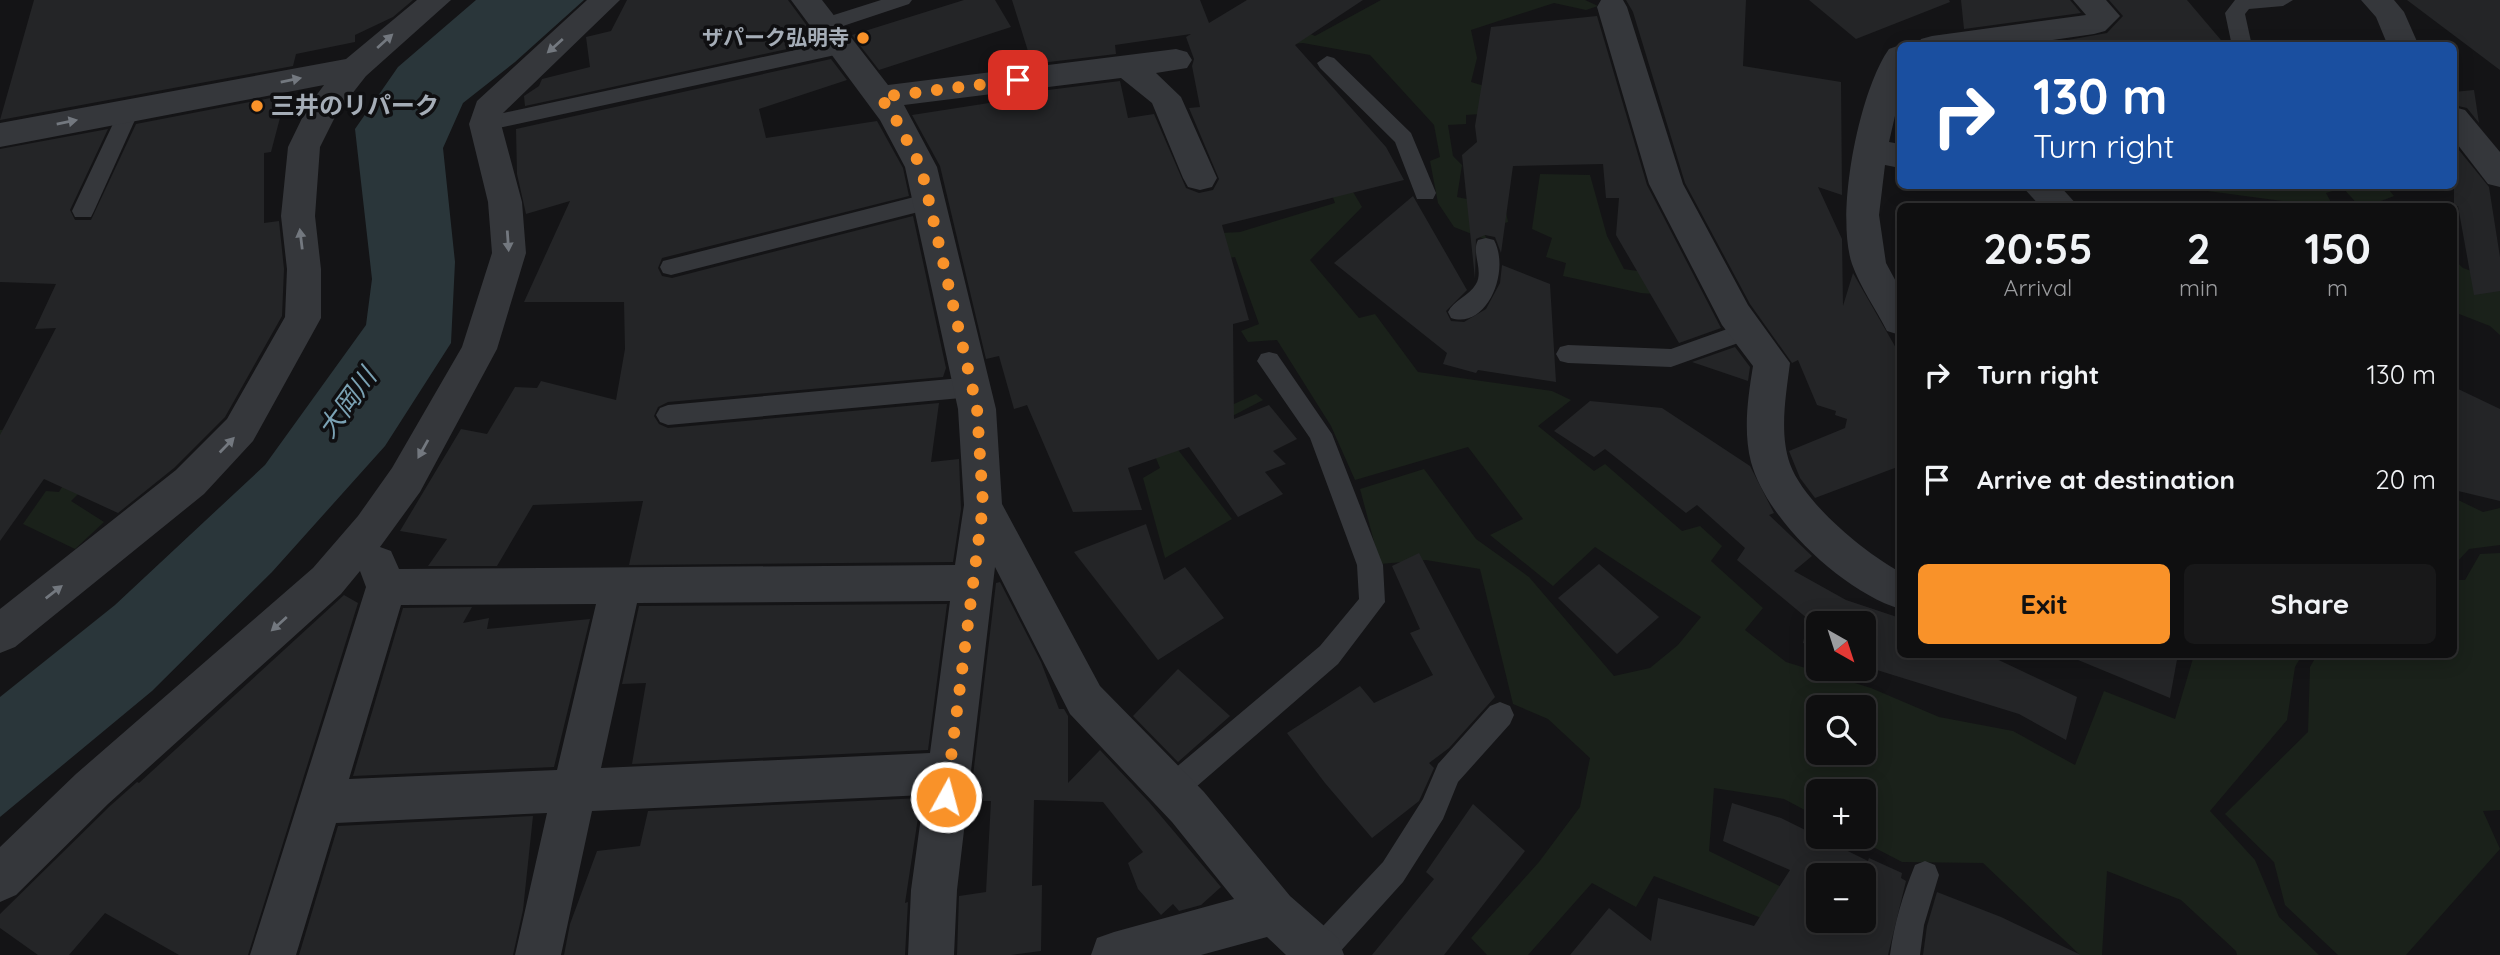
<!DOCTYPE html>
<meta charset="utf-8">
<style>
:root{--surface:#0f0f10;--page:#181819;--text:#f1f3f6;--muted:#9b9c9f;--line:#2f2f30;--accent:#f99229}
body{margin:0;font-family:Quicksand,"Noto Sans JP",sans-serif;background:var(--page);color:var(--text);height:100vh;display:flex;flex-direction:column;font-size:26px;white-space:nowrap}
*{box-sizing:border-box;margin:0}
p{font-size:23px;color:var(--muted)}
.icon{flex:none;width:38px;height:38px;fill:none;stroke:currentColor;stroke-width:2;stroke-linecap:round;stroke-linejoin:round}
.map{position:relative;flex:1;overflow:hidden}
.drawer{position:absolute;left:1897px;top:203px;width:560px;height:455px;display:flex;flex-direction:column;background:var(--surface);border-radius:10px;box-shadow:0 4px 18px #0003,0 0 0 2px var(--line)}
.drawer>*{flex:none}
.guide{position:absolute;left:1897px;top:42px;width:560px;height:147px;border-radius:10px;box-shadow:0 4px 18px #0003,0 0 0 2px var(--line);background:#1a4fa0;color:#fff;overflow:hidden}
.needle{width:46px;rotate:141deg}
.controls{position:absolute;left:1806px;top:611px;display:grid;gap:14px}
.controls a{display:grid;place-items:center;width:70px;height:70px;border-radius:10px;background:var(--surface);box-shadow:0 4px 18px #0003,0 0 0 2px var(--line);font-size:35px}
.pin{position:absolute;display:grid;place-items:center;width:60px;height:60px;color:#fff;margin:-30px;border-radius:14px;box-shadow:0 4px 10px #0006}
.me{position:absolute;width:77px;margin:-38px;rotate:7deg;stroke-linejoin:round;filter:drop-shadow(0 0 5px #0008)}
.turn{display:flex;align-items:center;gap:24px;height:147px;padding:0 21px;font-size:32px}
.turn .icon{width:91px;height:91px;stroke-width:2.5}
.turn b{display:block;font-size:49px;line-height:60px}
.eta{display:flex;justify-content:space-evenly;align-items:center;height:119px;text-align:center}
.eta b{font-size:42px;font-weight:800;line-height:49px}
.action{display:flex;gap:14px;margin-top:auto;padding:14px 21px}
.action a{flex:1;height:80px;border-radius:10px;background:var(--accent);color:#111;font-size:28px;font-weight:800;line-height:80px;text-align:center}
.action a+a{background:var(--page);color:var(--text)}
ul{padding:0;list-style:none}
li{display:flex;align-items:center;gap:21px;height:105px;padding:0 21px}
li div{flex:1}
li b{display:block;font-size:26px}
li em{font-style:normal}
.map>svg:first-child{display:block}
.green{fill:#1a211a;fill-rule:evenodd}
.water{fill:#2a363a}
.building{fill:#242527;fill-rule:evenodd}
.lines{fill:none;stroke-linecap:round;stroke-linejoin:round}
.service{fill:#35373b;fill-rule:evenodd}
.minor{fill:#35373b;fill-rule:evenodd}
.oneway{fill:#73787f}
.route{stroke:#f99229;stroke-width:12;stroke-dasharray:0 21.6}
.poi-dot{fill:#f99229;stroke:#0f0f11;stroke-width:2.5}
.labels{text-anchor:middle;stroke-width:7;stroke-linejoin:round;paint-order:stroke}
.far-poi-label{font-size:21px;font-weight:bold;fill:#a5adb7;stroke:#0f0f11;text-anchor:end}
.poi-label{font-size:24px;font-weight:bold;fill:#a5adb7;stroke:#0f0f11;text-anchor:start}
.water-label{font-size:26px;font-style:italic;fill:#7ba2b4;stroke:#0f0f11}
</style>
<div class="map">
<svg width="2500" height="955" viewBox="0 0 2500 955">
<rect width="100%" height="100%" fill="#141416"/>
<!-- green -->
<g class="green">
<path d="M 1381,0 L 1585,0 L 1598,6 L 1586,10 L 1554,3 L 1471,30 L 1477,58 L 1471,82 L 1521,97 L 1495,113 L 1466,115 L 1466,124 L 1448,125 L 1453,156 L 1462,165 L 1457,197 L 1505,207 L 1508,222 L 1483,230 L 1487,240 L 1454,227 L 1438,203 L 1430,161 L 1440,157 L 1434,125 L 1370,55 L 1303,43 L 1270,46 L 1301,30 L 1315,36 Z"/>
<path d="M 1317,154 L 1331,155 L 1362,207 L 1310,260 L 1359,318 L 1375,314 L 1418,372 L 1552,391 L 1571,400 L 1538,426 L 1594,471 L 1605,464 L 1682,531 L 1700,526 L 1722,546 L 1711,561 L 1763,608 L 1745,630 L 1786,662 L 1871,688 L 1939,717 L 2013,731 L 2075,765 L 2104,691 L 2175,719 L 2194,655 L 2302,655 L 2295,667 L 2287,720 L 2210,811 L 2255,860 L 2279,917 L 2319,955 L 2237,955 L 2236,951 L 2181,900 L 2107,871 L 2102,955 L 2080,955 L 1983,863 L 1902,862 L 1854,837 L 1864,836 L 1864,791 L 1818,791 L 1818,817 L 1784,799 L 1714,788 L 1709,851 L 1818,905 L 1818,916 L 1795,931 L 1654,876 L 1636,907 L 1592,883 L 1528,955 L 1487,955 L 1471,938 L 1539,862 L 1580,807 L 1590,758 L 1548,719 L 1513,704 L 1480,569 L 1426,560 L 1380,564 L 1360,489 L 1424,469 L 1476,539 L 1529,577 L 1614,676 L 1650,668 L 1678,645 L 1701,617 L 1595,547 L 1553,586 L 1490,535 L 1523,519 L 1468,447 L 1355,480 L 1331,426 L 1277,340 L 1248,342 L 1241,331 L 1259,324 L 1235,257 L 1168,268 L 1183,235 L 1240,232 L 1335,203 ZM 1818,707 L 1864,707 L 1864,752 L 1818,752 Z"/>
<path d="M 1540,174 L 1590,175 L 1607,236 L 1624,269 L 1684,278 L 1678,296 L 1641,293 L 1563,276 L 1566,263 L 1546,257 L 1552,238 L 1532,229 Z"/>
<path d="M 2170,186 L 2386,186 L 2394,196 L 2368,206 L 2359,206 L 2343,188 L 2326,193 L 2333,206 L 2320,206 Z"/>
<path d="M 2454,260 L 2463,268 L 2500,281 L 2500,335 L 2490,326 L 2454,312 Z"/>
<path d="M 1256,394 L 1263,400 L 1175,446 L 1232,519 L 1165,558 L 1143,478 L 1160,468 L 1139,417 L 1170,433 Z"/>
<path d="M 115,419 L 135,437 L 71,501 L 104,522 L 75,549 L 23,524 L 46,491 L 59,492 L 86,448 L 0,441 L 0,430 Z"/>
<path d="M 2454,498 L 2483,512 L 2500,508 L 2500,545 L 2469,549 L 2454,565 Z"/>
<path d="M 2500,553 L 2500,810 L 2483,811 L 2500,849 L 2406,955 L 2338,955 L 2285,905 L 2274,862 L 2225,814 L 2308,732 L 2310,667 L 2317,655 L 2454,654 L 2454,580 L 2465,580 L 2480,554 Z"/>
</g>
<!-- water -->
<path class="water" d="M 476,0 L 584,0 L 515,62 L 463,103 L 443,148 L 455,262 L 451,343 L 385,446 L 272,572 L 152,691 L 0,817 L 0,697 L 115,605 L 265,465 L 366,325 L 372,279 L 355,129 L 398,67 Z"/>
<!-- building -->
<g class="building">
<path d="M 34,0 L 413,0 L 393,17 L 355,35 L 355,42 L 296,54 L 293,66 L 0,120 Z"/>
<path d="M 627,0 L 788,0 L 819,42 L 525,106 L 524,96 L 539,86 L 542,79 L 590,67 L 586,37 L 611,31 Z"/>
<path d="M 964,0 L 995,0 L 1011,27 L 879,70 L 852,35 Z"/>
<path d="M 1012,0 L 1200,0 L 1209,23 L 1247,0 L 1363,0 L 1295,45 L 1386,147 L 1404,180 L 1222,225 L 1249,320 L 1233,324 L 1234,419 L 1269,405 L 1297,439 L 1273,451 L 1286,464 L 1265,472 L 1283,494 L 1238,517 L 1189,447 L 1128,468 L 1142,510 L 1073,512 L 1027,405 L 1014,409 L 999,356 L 986,359 L 940,166 L 912,115 L 1041,95 L 1040,91 L 1120,81 L 1128,118 L 1154,114 L 1186,188 L 1199,193 L 1213,190 L 1219,179 L 1189,108 L 1200,107 L 1192,66 L 1194,59 L 1186,37 L 1191,34 L 1115,45 L 1116,54 L 1032,64 Z"/>
<path d="M 1626,0 L 1746,0 L 1743,66 L 1841,82 L 1842,195 L 1818,187 L 1842,239 L 1843,306 L 1853,273 L 1900,355 L 1900,466 L 1815,498 L 1800,478 L 1789,451 L 1845,428 L 1847,419 L 1835,415 L 1836,411 L 1817,405 L 1798,360 L 1792,363 L 1750,304 L 1685,183 L 1633,12 Z"/>
<path d="M 1809,0 L 1949,0 L 1950,2 L 1856,39 Z"/>
<path d="M 1961,0 L 2070,0 L 2081,13 L 1964,29 Z"/>
<path d="M 2109,0 L 2187,0 L 2226,46 L 2034,46 L 2107,33 L 2123,16 Z"/>
<path d="M 2407,0 L 2500,0 L 2500,70 Z"/>
<path d="M 1597,16 L 1647,185 L 1721,328 L 1679,343 L 1616,235 L 1619,198 L 1606,198 L 1603,164 L 1513,166 L 1501,253 L 1495,237 L 1485,235 L 1476,239 L 1475,279 L 1462,155 L 1477,142 L 1475,126 L 1491,27 Z"/>
<path d="M 831,59 L 847,80 L 759,109 L 766,138 L 877,121 L 903,168 L 909,196 L 662,258 L 658,268 L 662,276 L 672,278 L 913,216 L 946,368 L 943,377 L 668,402 L 658,407 L 654,416 L 659,424 L 668,428 L 939,403 L 931,462 L 959,459 L 961,509 L 953,562 L 629,565 L 643,501 L 533,505 L 497,566 L 428,566 L 447,539 L 400,531 L 461,429 L 487,434 L 515,387 L 537,388 L 541,381 L 616,400 L 625,349 L 624,302 L 524,302 L 570,201 L 526,214 L 517,174 L 516,129 Z"/>
<path d="M 2474,90 L 2479,123 L 2467,108 L 2454,105 L 2454,92 Z"/>
<path d="M 286,95 L 271,152 L 264,153 L 264,223 L 279,221 L 284,269 L 282,316 L 225,417 L 174,468 L 118,513 L 44,479 L 0,541 L 0,435 L 56,328 L 35,329 L 56,284 L 0,282 L 0,149 L 108,129 L 70,210 L 75,220 L 91,220 L 136,124 Z"/>
<path d="M 2454,144 L 2489,187 L 2500,257 L 2500,291 L 2474,295 L 2458,206 L 2454,206 Z"/>
<path d="M 1413,196 L 1467,290 L 1446,311 L 1451,321 L 1464,322 L 1486,309 L 1500,283 L 1502,265 L 1550,284 L 1556,382 L 1478,370 L 1476,373 L 1443,364 L 1447,353 L 1334,263 Z"/>
<path d="M 1735,347 L 1750,367 L 1748,381 L 1692,362 Z"/>
<path d="M 2454,387 L 2500,409 L 2500,501 L 2454,490 Z"/>
<path d="M 1590,401 L 1662,408 L 1750,466 L 1774,513 L 1769,515 L 1812,556 L 1794,571 L 1846,600 L 1900,618 L 1900,654 L 1986,654 L 2077,697 L 2066,740 L 2019,714 L 1864,666 L 1864,623 L 1818,623 L 1818,648 L 1803,643 L 1808,619 L 1737,560 L 1745,548 L 1697,505 L 1686,513 L 1605,449 L 1594,457 L 1554,431 Z"/>
<path d="M 1146,524 L 1164,580 L 1185,567 L 1224,618 L 1158,660 L 1074,552 Z"/>
<path d="M 1419,553 L 1495,697 L 1449,748 L 1429,763 L 1434,768 L 1419,801 L 1372,838 L 1325,783 L 1287,733 L 1360,686 L 1374,703 L 1433,675 L 1410,633 L 1420,629 L 1392,566 Z"/>
<path d="M 1599,564 L 1659,617 L 1617,654 L 1558,598 Z"/>
<path d="M 1000,582 L 1041,662 L 1059,709 L 1064,709 L 1068,716 L 1068,783 L 1100,750 L 1149,802 L 1221,887 L 1201,905 L 1179,911 L 1173,904 L 1161,915 L 1138,889 L 1128,863 L 1143,852 L 1103,802 L 1034,800 L 1032,886 L 1042,885 L 1041,951 L 1011,955 L 957,955 L 959,896 L 986,892 L 991,801 L 970,801 L 996,583 Z"/>
<path d="M 344,595 L 358,603 L 248,955 L 179,955 L 105,913 L 69,955 L 38,955 L 0,928 L 0,914 L 110,806 L 137,782 L 139,783 Z"/>
<path d="M 947,604 L 928,750 L 632,764 L 646,683 L 622,684 L 639,606 Z"/>
<path d="M 472,607 L 463,623 L 489,618 L 487,629 L 590,619 L 554,767 L 353,776 L 403,608 Z"/>
<path d="M 2178,654 L 2170,698 L 2066,655 L 2066,654 Z"/>
<path d="M 1178,669 L 1230,716 L 1178,762 L 1133,716 Z"/>
<path d="M 921,798 L 905,903 L 908,902 L 905,955 L 564,955 L 570,924 L 597,851 L 640,846 L 648,811 Z"/>
<path d="M 1732,803 L 1781,818 L 1868,861 L 1869,858 L 1902,873 L 1901,878 L 1906,881 L 1888,955 L 1570,955 L 1609,908 L 1651,941 L 1658,898 L 1754,926 L 1790,870 L 1723,841 ZM 1818,875 L 1864,875 L 1864,920 L 1818,920 Z"/>
<path d="M 1473,804 L 1525,851 L 1444,955 L 1372,955 L 1434,879 L 1426,872 Z"/>
<path d="M 533,816 L 523,910 L 513,955 L 299,955 L 338,826 Z"/>
<path d="M 1937,892 L 2001,917 L 2081,955 L 1923,955 L 1927,926 Z"/>
</g>
<g class="lines">
<!-- service -->
<g class="service">
<path d="M 881,0 L 912,0 L 909,4 L 825,32 L 815,25 L 818,20 Z"/>
<path d="M 2235,0 L 2293,0 L 2283,6 L 2249,9 L 2245,14 L 2252,46 L 2232,46 L 2225,13 Z"/>
<path d="M 842,40 L 849,42 L 852,47 L 849,52 L 485,131 L 478,129 L 475,124 L 478,119 L 485,117 Z"/>
<path d="M 1327,56 L 1334,58 L 1411,133 L 1436,193 L 1433,199 L 1417,199 L 1395,142 L 1320,68 L 1317,63 Z"/>
<path d="M 129,104 L 139,111 L 94,211 L 91,217 L 75,217 L 72,211 L 119,111 Z"/>
<path d="M 930,193 L 938,195 L 941,201 L 938,207 L 671,275 L 663,273 L 660,267 L 663,261 L 671,259 Z"/>
<path d="M 1486,238 L 1494,240 C 1511,272 1486,330 1451,318 L 1448,312 C 1454,300 1469,296 1476,284 C 1484,270 1471,253 1478,240 Z"/>
<path d="M 1747,322 L 1755,325 L 1758,331 L 1755,337 L 1671,367 L 1568,363 L 1560,361 L 1556,354 L 1560,347 L 1568,345 L 1671,349 Z"/>
<path d="M 1269,352 L 1277,354 L 1332,434 L 1383,565 L 1385,602 L 1338,664 L 1181,800 L 1171,804 L 1161,800 L 1157,790 L 1161,780 L 1320,646 L 1359,599 L 1357,565 L 1310,438 L 1257,361 L 1261,354 Z"/>
<path d="M 972,377 L 980,380 L 984,387 L 980,394 L 972,397 L 668,425 L 660,422 L 656,415 L 660,408 L 668,405 Z"/>
<path d="M 1500,702 L 1510,706 L 1514,715 L 1510,724 L 1458,782 L 1443,819 L 1403,882 L 1337,955 L 1305,955 L 1308,942 L 1383,862 L 1423,799 L 1438,764 L 1490,706 Z"/>
<path d="M 1925,861 L 1935,865 L 1939,875 L 1924,925 L 1920,955 L 1890,955 C 1894,924 1903,894 1915,865 Z"/>
</g>
<!-- minor -->
<g class="minor">
<path d="M 417,0 L 451,0 L 366,76 L 337,113 L 320,147 L 315,216 L 321,269 L 321,318 L 253,441 L 204,494 L 15,647 L 0,653 L 0,609 L 176,470 L 227,419 L 285,317 L 287,269 L 281,216 L 288,147 L 307,108 L 324,85 L 0,147 L 0,123 L 346,59 Z"/>
<path d="M 587,0 L 620,0 L 503,113 L 501,124 L 522,202 L 526,253 L 497,349 L 420,492 L 380,547 L 391,551 L 399,569 L 955,565 L 964,505 L 958,409 L 905,167 L 880,120 L 791,0 L 822,0 L 888,85 L 1176,49 L 1187,52 L 1192,60 L 1187,68 L 1156,73 L 1181,97 L 1217,178 L 1212,187 L 1200,190 L 1188,187 L 1183,178 L 1152,103 L 1121,78 L 904,105 L 937,167 L 996,409 L 1002,504 L 1100,686 L 1204,792 L 1290,896 L 1338,938 L 1344,955 L 1286,955 L 1267,937 L 1201,955 L 1091,955 L 1097,938 L 1114,932 L 1234,899 L 1172,822 L 1070,714 L 995,567 L 957,890 L 954,955 L 908,955 L 911,890 L 924,795 L 592,811 L 561,955 L 515,955 L 547,813 L 336,823 L 296,955 L 250,955 L 366,587 L 360,571 L 341,594 L 108,804 L 16,895 L 0,902 L 0,847 L 76,774 L 313,568 L 358,516 L 392,468 L 462,347 L 492,253 L 488,202 L 469,124 L 477,101 ZM 950,601 L 930,753 L 601,768 L 637,603 ZM 596,604 L 557,770 L 349,779 L 401,605 Z"/>
<path d="M 1601,0 L 1623,0 L 1627,7 L 1683,184 L 1748,305 L 1790,363 C 1786,395 1779,433 1790,464 C 1804,503 1865,553 1900,572 L 1900,609 C 1844,592 1767,521 1751,462 C 1743,431 1748,397 1753,366 L 1722,325 L 1649,184 L 1597,7 Z"/>
<path d="M 2073,0 L 2106,0 L 2120,16 L 2105,31 L 2094,34 L 2012,46 L 1917,46 L 1921,39 L 1932,36 L 2086,15 Z"/>
<path d="M 2361,0 L 2394,0 L 2404,12 L 2419,46 L 2388,46 L 2376,17 Z"/>
<path d="M 1900,45 L 1900,94 L 1889,142 L 1900,144 L 1900,168 L 1885,165 L 1879,215 L 1886,263 L 1900,289 L 1900,335 L 1887,331 C 1876,309 1860,287 1852,264 C 1835,214 1859,91 1889,49 Z"/>
<path d="M 2454,107 L 2465,110 L 2500,152 L 2500,187 L 2488,184 L 2454,140 Z"/>
<path d="M 2022,186 L 2060,186 L 2078,206 L 2040,206 Z"/>
</g>
</g>
<!-- one-way arrows -->
<defs><path id="oneway-solid" d="M-6-.8H1V-3.2L6.5 0L1 3.2V.8H-6Z" transform="scale(1.75)"/></defs>
<g class="oneway">
<use href="#oneway-solid" transform="translate(385 41) rotate(-42)"/>
<use href="#oneway-solid" transform="translate(555 46) rotate(138)"/>
<use href="#oneway-solid" transform="translate(291 80) rotate(-11)"/>
<use href="#oneway-solid" transform="translate(67 122) rotate(-11)"/>
<use href="#oneway-solid" transform="translate(301 239) rotate(-97)"/>
<use href="#oneway-solid" transform="translate(508 241) rotate(86)"/>
<use href="#oneway-solid" transform="translate(227 445) rotate(-46)"/>
<use href="#oneway-solid" transform="translate(423 449) rotate(119)"/>
<use href="#oneway-solid" transform="translate(54 592) rotate(-38)"/>
<use href="#oneway-solid" transform="translate(279 624) rotate(138)"/>
</g>
<g class="lines">
<!-- route -->
<path class="route" d="M 946,797 L 983,505 L 977,408 L 921,167 L 893,114 L 880,97 L 1018,80"/>
</g>
<!-- markers -->
<g class="poi-dot">
<circle cx="863" cy="38" r="7"/>
<circle cx="257" cy="106" r="7"/>
</g>
<g class="labels">
<!-- far-poi labels -->
<g class="far-poi-label">
<text x="849" y="45">ザパーク弘明寺</text>
</g>
<!-- poi labels -->
<g class="poi-label">
<text x="271" y="114">三井のリパーク</text>
</g>
<!-- water labels -->
<g class="water-label">
<text transform="translate(347 403) rotate(-54)" y="9">大岡川</text>
</g>
</g>
</svg>
<div class="controls">
<a><svg class="needle" viewBox="-14 -14 28 28"><path d="M0-13l5 13h-10z" fill="#e53935"/><path d="M0 13l5-13h-10z" fill="#9b9c9f"/></svg></a>
<a><svg class="icon" aria-label="search" viewBox="0 0 24 24"><circle cx="10" cy="10" r="6"/><path d="M15 15l6 6"/></svg></a>
<a>+</a>
<a>−</a>
</div>
<div class="pin" style="left:1018px;top:80px;background:#d93025"><svg class="icon" aria-label="arrive" viewBox="0 0 24 24"><path d="M6 21V4h12l-3 4 3 4H6"/></svg></div>
<svg class="me" style="left:946px;top:797px" viewBox="-20 -20 40 40"><circle r="17" fill="#f99229" stroke="#fff" stroke-width="3"/><path d="M0-11L8 9 0 5-8 9z" fill="#fff"/></svg>
<div class="guide">
<div class="turn"><svg class="icon" aria-label="right" viewBox="0 0 24 24"><path d="M7 20v-9h11M14 6l5 5-5 5"/></svg><div><b>130 m</b>Turn right</div></div>
</div>
<section class="drawer">
<div class="eta">
<div><b>20:55</b><p>Arrival</p></div>
<div><b>2</b><p>min</p></div>
<div><b>150</b><p>m</p></div>
</div>
<ul>
<li><svg class="icon" aria-label="right" viewBox="0 0 24 24"><path d="M7 20v-9h11M14 6l5 5-5 5"/></svg><div><b>Turn right</b></div><em>130 m</em></li>
<li><svg class="icon" aria-label="arrive" viewBox="0 0 24 24"><path d="M6 21V4h12l-3 4 3 4H6"/></svg><div><b>Arrive at destination</b></div><em>20 m</em></li>
</ul>
<div class="action"><a>Exit</a><a>Share</a></div>
</section>
</div>
